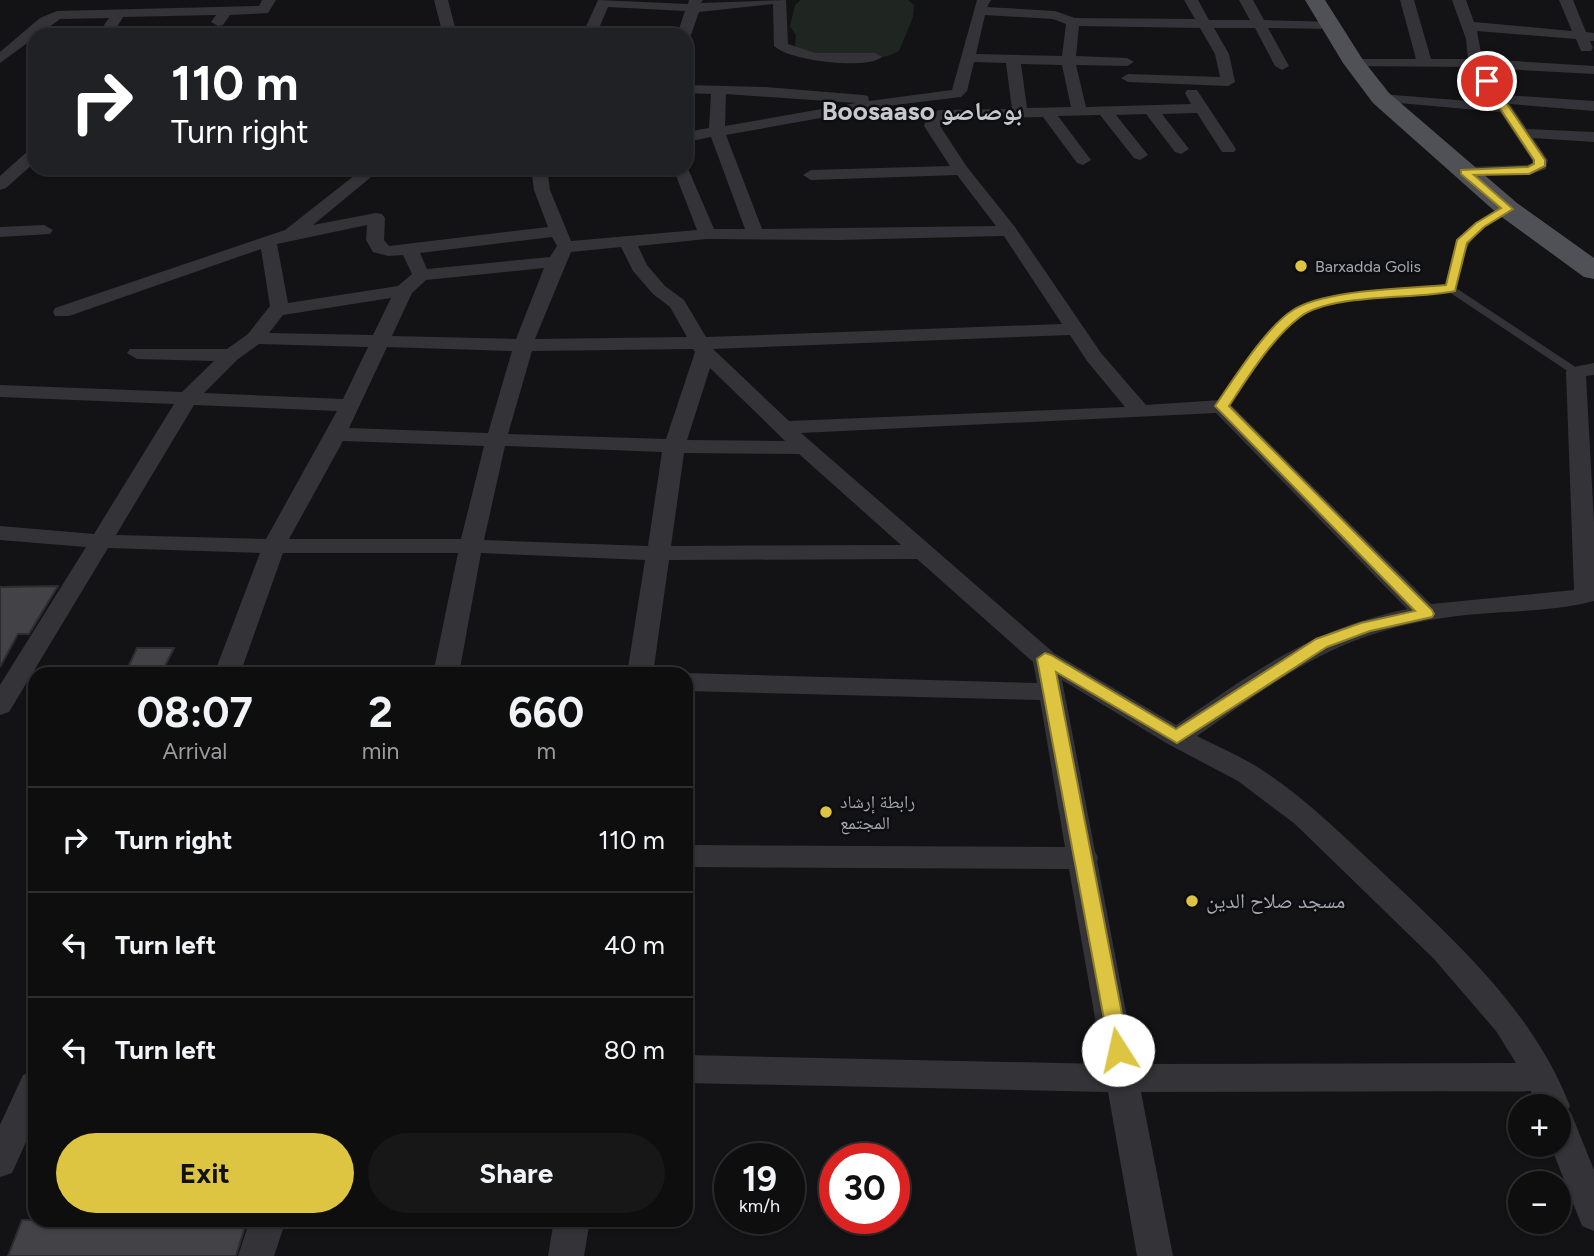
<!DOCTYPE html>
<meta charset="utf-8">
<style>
:root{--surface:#0e0e0f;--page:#171718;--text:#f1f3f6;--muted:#9b9c9e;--line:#2e2e2f;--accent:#ddc441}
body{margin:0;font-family:Figtree,"Noto Naskh Arabic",sans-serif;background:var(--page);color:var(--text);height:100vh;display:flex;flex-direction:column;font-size:26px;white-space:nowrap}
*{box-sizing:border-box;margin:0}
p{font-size:23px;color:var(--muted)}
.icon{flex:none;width:38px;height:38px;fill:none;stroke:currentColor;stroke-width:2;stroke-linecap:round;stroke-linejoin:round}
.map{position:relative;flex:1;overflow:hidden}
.panel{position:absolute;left:28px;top:667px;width:665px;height:560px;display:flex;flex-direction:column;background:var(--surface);border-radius:21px;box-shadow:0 2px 5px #0004,0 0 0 2px var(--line)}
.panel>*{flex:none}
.guide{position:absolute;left:28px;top:28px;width:665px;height:147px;border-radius:21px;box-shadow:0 2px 5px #0004,0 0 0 2px var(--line);background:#202124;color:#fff;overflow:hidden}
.controls{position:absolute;left:1508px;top:1094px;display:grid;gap:14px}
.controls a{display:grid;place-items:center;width:63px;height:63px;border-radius:50%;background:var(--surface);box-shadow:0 2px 5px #0004,0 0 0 2px var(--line);font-size:35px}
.speed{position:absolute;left:714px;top:1143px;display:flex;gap:14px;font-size:35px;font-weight:700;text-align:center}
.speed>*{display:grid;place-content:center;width:91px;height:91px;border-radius:50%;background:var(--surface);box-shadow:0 2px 5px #0004,0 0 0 2px var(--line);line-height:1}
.speed small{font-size:18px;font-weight:400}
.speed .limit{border:10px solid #d22;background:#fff;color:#111}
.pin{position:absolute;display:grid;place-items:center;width:60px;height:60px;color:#fff;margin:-30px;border:4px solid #fff;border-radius:50%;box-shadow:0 2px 7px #0007}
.me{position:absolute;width:77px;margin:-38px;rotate:350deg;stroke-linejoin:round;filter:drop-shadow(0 0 5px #0008)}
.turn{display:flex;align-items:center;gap:24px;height:147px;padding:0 28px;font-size:32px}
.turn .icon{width:91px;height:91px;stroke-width:2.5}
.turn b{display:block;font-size:49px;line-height:60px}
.eta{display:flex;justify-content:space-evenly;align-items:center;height:119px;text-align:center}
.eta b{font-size:42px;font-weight:700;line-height:49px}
.primary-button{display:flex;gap:14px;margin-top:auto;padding:14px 28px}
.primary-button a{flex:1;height:80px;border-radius:42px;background:var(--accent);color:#111;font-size:28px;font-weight:700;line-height:80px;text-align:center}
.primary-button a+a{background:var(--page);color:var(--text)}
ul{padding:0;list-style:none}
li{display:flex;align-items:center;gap:21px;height:105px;padding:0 28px;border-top:2px solid var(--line)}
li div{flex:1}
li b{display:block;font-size:26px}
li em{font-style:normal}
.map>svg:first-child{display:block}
.green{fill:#1f2621}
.building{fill:#424247;stroke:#2d2c2f;stroke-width:2}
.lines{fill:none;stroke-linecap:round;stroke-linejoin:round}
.service{fill:#343438;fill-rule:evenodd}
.minor{fill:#343438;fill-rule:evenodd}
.primary{fill:#505057;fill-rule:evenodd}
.route{fill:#ddc441;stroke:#907f2a;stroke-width:2}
.poi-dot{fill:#ddc441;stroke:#0e0d0f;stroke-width:2.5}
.labels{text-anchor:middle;stroke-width:5;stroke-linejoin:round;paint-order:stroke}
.far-poi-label{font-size:16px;fill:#a5a7b3;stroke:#0e0d0f;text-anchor:start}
.poi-label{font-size:18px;fill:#a5a7b3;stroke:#0e0d0f;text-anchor:start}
.near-poi-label{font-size:21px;fill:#a5a7b3;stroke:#0e0d0f;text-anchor:start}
.far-town-label{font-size:26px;font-weight:bold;fill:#c6c7cf;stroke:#0e0d0f}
</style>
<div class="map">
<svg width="1594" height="1256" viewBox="0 0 1594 1256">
<rect width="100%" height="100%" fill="#131214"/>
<!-- green -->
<path class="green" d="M 801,0 L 908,0 L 914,5 L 913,17 L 899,51 C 863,69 830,58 795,47 L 796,35 L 790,26 L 795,5 Z"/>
<!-- building -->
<g class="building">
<path d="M 58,586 L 29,634 L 18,634 L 0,667 L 0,587 Z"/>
<path d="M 137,648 L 174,648 L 161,674 L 125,674 Z"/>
<path d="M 22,1220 L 247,1220 L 236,1256 L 8,1256 Z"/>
</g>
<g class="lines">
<!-- service -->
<path class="service" d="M 1505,207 L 1512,209 C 1504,216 1493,221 1484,228 C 1464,242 1461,265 1456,288 L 1580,370 L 1580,374 L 1572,374 L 1449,292 L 1370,297 L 1329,303 L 1299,315 L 1269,346 L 1225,408 L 1217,408 L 1216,406 C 1236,378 1265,328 1294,310 C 1332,287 1403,289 1447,286 C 1458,239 1463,232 1505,207 Z"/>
<!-- minor -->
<g class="minor">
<path d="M 262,0 L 276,0 L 268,13 L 230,15 L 223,25 L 218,26 L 211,22 L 216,15 L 123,17 L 117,27 L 218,27 L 220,30 L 213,34 L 107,35 L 100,31 L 109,18 L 60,19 L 0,63 L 0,52 L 40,18 L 57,11 L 259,6 Z"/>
<path d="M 434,0 L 448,0 L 457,35 L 443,35 Z"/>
<path d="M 598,0 L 688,4 L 689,0 L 703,0 L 701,3 L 786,0 L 788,44 L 815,53 L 875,53 L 882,57 C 867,70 789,61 774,46 L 773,4 L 699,12 L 691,35 L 686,39 L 686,35 L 677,35 L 685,11 L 608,7 L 596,35 L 467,35 L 474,31 L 584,31 Z"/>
<path d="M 977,0 L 991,0 L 987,7 L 1055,11 L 1075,18 L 1195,19 L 1184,0 L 1198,0 L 1209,20 L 1250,20 L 1239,0 L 1253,0 L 1264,20 L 1336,22 L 1338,25 L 1331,29 L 1268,28 L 1289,66 L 1282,70 L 1275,66 L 1255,28 L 1214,28 L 1229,54 L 1235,82 L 1228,86 L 1128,82 L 1121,78 L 1128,74 L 1220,77 L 1215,54 L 1200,28 L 1079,26 L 1076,56 L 1127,58 L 1134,62 L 1127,66 L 1076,65 L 1086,107 L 1191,104 L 1185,93 L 1187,90 L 1197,90 L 1236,149 L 1234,152 L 1222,152 L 1197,113 L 1162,114 L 1189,149 L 1181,154 L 1175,152 L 1146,114 L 1116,115 L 1148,155 L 1140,160 L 1134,158 L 1100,115 L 1058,116 L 1091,160 L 1083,165 L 1077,163 L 1043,117 L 943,119 L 940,126 L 967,167 L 1015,227 L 1101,353 L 1146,405 L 1221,400 L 1228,402 L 1431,604 L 1574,590 L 1566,372 L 1569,368 L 1594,363 L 1594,375 L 1586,376 L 1594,522 L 1594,601 C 1550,613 1496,610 1450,617 C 1339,632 1286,674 1197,736 C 1217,746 1240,756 1259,768 C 1304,797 1342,835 1381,871 C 1455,941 1532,1009 1570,1106 L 1567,1111 L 1571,1113 L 1594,1170 L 1594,1231 L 1582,1226 L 1550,1144 L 1559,1144 L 1559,1106 L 1536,1106 L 1531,1091 L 1141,1092 L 1173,1256 L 1137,1256 L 1108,1092 L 686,1083 L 686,1055 L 1103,1064 L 1069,869 L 686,867 L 686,845 L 1065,847 L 1040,700 L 686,691 L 686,673 L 1037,683 L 1033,662 L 917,559 L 669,560 L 653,674 L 627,674 L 645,560 L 481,553 L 459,674 L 433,674 L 458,553 L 283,553 L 240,674 L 214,674 L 260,553 L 108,548 L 9,712 L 0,715 L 0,685 L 86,547 L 0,540 L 0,526 L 94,534 L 174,404 L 0,397 L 0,385 L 182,392 L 214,361 L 137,359 L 127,353 L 130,349 L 227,349 L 248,334 L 270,306 L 261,249 L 69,316 L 55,316 L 53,312 L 55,308 L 285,230 L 364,168 L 382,168 L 313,225 L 376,213 L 382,214 L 385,218 L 384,240 L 389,246 L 548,227 L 534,190 L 531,168 L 547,168 L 550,190 L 571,241 L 697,230 L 673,168 L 686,168 L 686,164 L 714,229 L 745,229 L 711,137 L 686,142 L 686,132 L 709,128 L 711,94 L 686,93 L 686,85 L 766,87 L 863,95 L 868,96 L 869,101 L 952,90 ZM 985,15 L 1053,19 L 1066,24 L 1062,56 L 976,54 ZM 974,62 L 1006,63 L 1012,109 L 939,110 L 927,117 L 924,126 L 950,166 L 811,170 L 803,175 L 811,180 L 957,175 L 996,226 L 762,229 L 726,135 L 887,106 L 961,97 L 967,91 ZM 1021,64 L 1062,65 L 1071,107 L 1027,108 ZM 726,94 L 856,103 L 725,126 ZM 367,225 L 366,240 L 373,252 L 388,256 L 403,255 L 412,274 L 398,286 L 288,303 L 277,244 ZM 1004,236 L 1062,324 L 706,337 L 684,300 L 665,286 L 647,265 L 638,246 L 707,239 L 839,240 ZM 552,237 L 557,246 L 550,257 L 427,269 L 420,253 ZM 621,247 L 633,271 L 653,294 L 670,307 L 687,337 L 535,339 L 571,252 ZM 544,268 L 516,339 L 392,336 L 412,293 L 426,280 ZM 391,298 L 373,335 L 269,333 L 283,315 ZM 1070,335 L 1087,361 L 1125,407 L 789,421 L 713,349 ZM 259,344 L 368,347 L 343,399 L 204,393 L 238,359 ZM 387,347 L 512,351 L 488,433 L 349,428 ZM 693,349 L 695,352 L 666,439 L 508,434 L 532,351 ZM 710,368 L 776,432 L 785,441 L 687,440 ZM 194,405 L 337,411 L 266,539 L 116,535 ZM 1216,413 L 1407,609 C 1309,630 1257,670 1176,725 L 1054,653 L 801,433 ZM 343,441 L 484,446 L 461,539 L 289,539 ZM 505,446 L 662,452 L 648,546 L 484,540 ZM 684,453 L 799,454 L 901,545 L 671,546 ZM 1062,680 L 1168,744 L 1238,781 L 1295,824 L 1434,959 L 1496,1031 L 1516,1063 L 1136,1064 L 1097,861 L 1098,858 L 1095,851 Z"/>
<path d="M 1400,0 L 1414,0 L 1431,59 L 1468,59 L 1466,39 L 1452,0 L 1466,0 L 1474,22 L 1572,31 L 1559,0 L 1573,0 L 1586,32 L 1594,33 L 1594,41 L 1590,41 L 1593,48 L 1591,51 L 1581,51 L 1576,39 L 1477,31 L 1482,59 L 1594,66 L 1594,74 L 1485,68 L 1504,95 L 1594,101 L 1594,111 L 1510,104 L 1527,129 L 1594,132 L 1594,142 L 1533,138 L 1548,160 L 1546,169 L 1529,175 L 1459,175 L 1457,172 L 1465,167 L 1527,165 L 1532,163 L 1532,160 L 1500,112 L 1376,101 L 1374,98 L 1381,94 L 1494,103 L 1471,67 L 1349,66 L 1347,63 L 1354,59 L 1416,59 Z"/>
<path d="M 35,148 L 35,162 L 6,188 L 0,190 L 0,176 L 29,150 Z"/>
<path d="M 44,225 L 53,230 L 50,234 L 0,237 L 0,227 Z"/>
<path d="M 35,1071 L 35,1122 L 12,1173 L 0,1177 L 0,1125 L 23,1075 Z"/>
<path d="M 250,1220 L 286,1220 L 274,1256 L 238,1256 Z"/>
<path d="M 554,1220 L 590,1220 L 584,1256 L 548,1256 Z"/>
</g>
<!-- primary -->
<path class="primary" d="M 1305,0 L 1325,0 L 1363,60 L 1389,93 L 1517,203 L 1594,258 L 1594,279 L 1584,277 L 1499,215 L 1373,103 L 1343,63 Z"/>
</g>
<!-- route -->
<path class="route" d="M 1484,79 L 1490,79 L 1545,160 L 1545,166 L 1529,174 L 1474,175 L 1513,209 L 1484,227 L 1467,243 L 1455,291 C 1415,300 1332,293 1300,317 C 1272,338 1248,377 1229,406 L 1432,610 L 1434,614 L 1432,617 L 1370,631 L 1327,647 L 1177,743 L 1056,672 L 1129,1050 L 1126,1057 L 1118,1059 L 1111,1057 L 1037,659 L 1045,653 L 1051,655 L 1176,729 L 1316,639 L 1361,623 L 1415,611 L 1215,406 C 1233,380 1266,327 1293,310 C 1326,289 1405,289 1446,285 L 1457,240 L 1476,223 L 1501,208 L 1461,174 L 1461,170 L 1528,167 L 1534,164 L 1534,160 L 1482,81 Z"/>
<!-- markers -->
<g class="poi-dot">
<circle cx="1301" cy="266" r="7"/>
<circle cx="826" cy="812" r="7"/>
<circle cx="1192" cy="901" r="7"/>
</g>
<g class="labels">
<!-- far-poi labels -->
<g class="far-poi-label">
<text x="1315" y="272">Barxadda Golis</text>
</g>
<!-- poi labels -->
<g class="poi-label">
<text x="840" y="808">رابطة إرشاد<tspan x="840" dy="21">المجتمع</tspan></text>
</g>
<!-- near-poi labels -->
<g class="near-poi-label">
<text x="1206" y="908">مسجد صلاح الدين</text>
</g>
<!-- far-town labels -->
<g class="far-town-label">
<text x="922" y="120">Boosaaso بوصاصو</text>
</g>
</g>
</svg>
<div class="controls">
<a>+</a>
<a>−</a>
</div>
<div class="speed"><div>19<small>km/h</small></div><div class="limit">30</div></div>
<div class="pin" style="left:1487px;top:81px;background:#d93025"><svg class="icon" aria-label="arrive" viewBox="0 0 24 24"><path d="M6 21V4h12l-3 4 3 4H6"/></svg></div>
<svg class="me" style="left:1118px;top:1050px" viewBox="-20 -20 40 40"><circle r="19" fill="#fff"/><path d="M0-13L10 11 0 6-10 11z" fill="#ddc441"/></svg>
<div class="guide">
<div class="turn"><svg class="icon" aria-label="right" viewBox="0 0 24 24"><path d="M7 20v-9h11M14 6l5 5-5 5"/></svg><div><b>110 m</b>Turn right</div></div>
</div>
<section class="panel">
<div class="eta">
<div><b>08:07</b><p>Arrival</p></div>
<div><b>2</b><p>min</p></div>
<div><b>660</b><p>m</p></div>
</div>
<ul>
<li><svg class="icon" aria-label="right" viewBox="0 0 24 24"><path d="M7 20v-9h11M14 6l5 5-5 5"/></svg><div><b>Turn right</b></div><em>110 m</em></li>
<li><svg class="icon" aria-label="left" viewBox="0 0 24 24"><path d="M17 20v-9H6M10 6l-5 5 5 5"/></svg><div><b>Turn left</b></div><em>40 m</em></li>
<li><svg class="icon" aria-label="left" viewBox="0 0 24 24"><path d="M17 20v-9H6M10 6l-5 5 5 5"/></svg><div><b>Turn left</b></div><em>80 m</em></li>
</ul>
<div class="primary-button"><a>Exit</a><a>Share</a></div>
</section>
</div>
